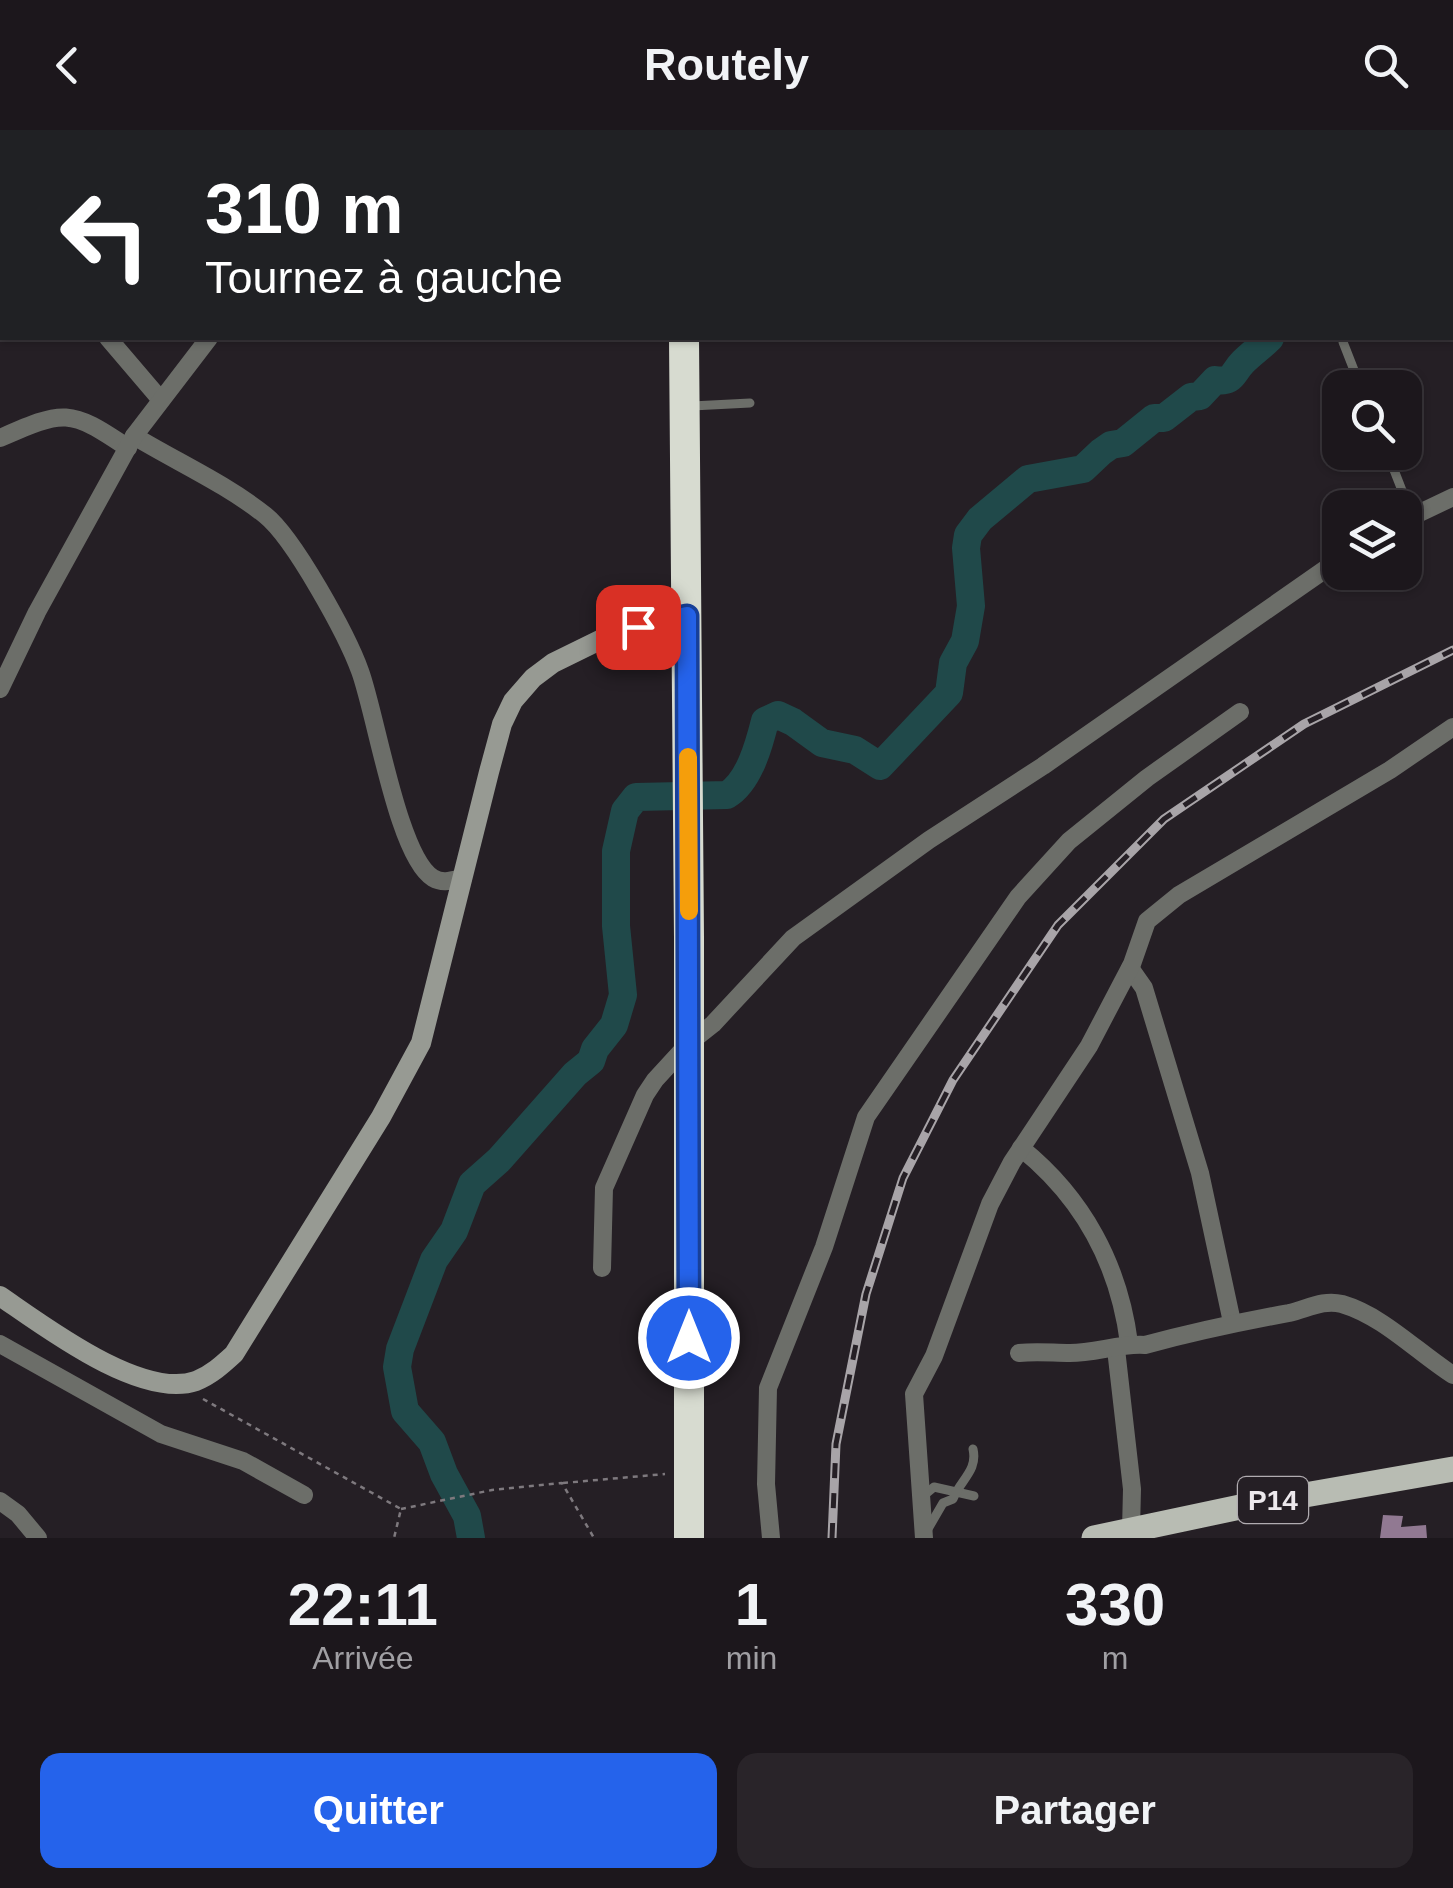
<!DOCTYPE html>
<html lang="fr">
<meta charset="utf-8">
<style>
:root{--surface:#1c171c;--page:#292429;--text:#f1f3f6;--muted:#a09fa3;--line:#3a363b;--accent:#2563eb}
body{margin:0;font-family:Helvetica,sans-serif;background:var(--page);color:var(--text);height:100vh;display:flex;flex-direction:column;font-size:38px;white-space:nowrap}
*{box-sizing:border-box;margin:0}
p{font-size:32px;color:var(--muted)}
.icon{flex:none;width:55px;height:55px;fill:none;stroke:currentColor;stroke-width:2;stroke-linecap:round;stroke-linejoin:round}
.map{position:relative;height:1408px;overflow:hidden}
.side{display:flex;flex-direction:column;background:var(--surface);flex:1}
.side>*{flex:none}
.top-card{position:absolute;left:0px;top:0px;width:1455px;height:210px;box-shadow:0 2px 8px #0004,0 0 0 2px var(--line);background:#202124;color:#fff;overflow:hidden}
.tools{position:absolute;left:1322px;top:240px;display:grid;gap:20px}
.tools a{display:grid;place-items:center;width:100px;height:100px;border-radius:20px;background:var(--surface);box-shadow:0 2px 8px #0004,0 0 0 2px var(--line);font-size:50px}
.pin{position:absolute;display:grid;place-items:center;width:85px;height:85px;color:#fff;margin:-42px;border-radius:20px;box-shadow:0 5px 15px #0006}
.me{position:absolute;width:110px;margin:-55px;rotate:0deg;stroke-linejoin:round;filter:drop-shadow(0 0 8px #0008)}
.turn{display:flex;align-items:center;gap:35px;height:210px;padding:0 40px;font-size:45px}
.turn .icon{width:130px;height:130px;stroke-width:2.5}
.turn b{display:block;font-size:70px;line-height:85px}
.eta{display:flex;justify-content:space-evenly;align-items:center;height:170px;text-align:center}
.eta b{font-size:60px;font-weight:600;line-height:70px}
.button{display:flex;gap:20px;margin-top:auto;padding:20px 40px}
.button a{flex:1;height:115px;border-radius:20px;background:var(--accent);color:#fff;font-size:40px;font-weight:600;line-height:115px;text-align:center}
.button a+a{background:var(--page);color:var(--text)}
header{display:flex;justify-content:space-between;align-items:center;height:130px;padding:0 40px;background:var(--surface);font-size:45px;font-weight:600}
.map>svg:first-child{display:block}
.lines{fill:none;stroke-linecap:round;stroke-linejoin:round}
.river{stroke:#20494a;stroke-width:28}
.building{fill:#917992}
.path{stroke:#7e797e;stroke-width:2.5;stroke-dasharray:5 5;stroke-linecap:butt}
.lane{stroke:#6c6e69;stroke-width:9}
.street{stroke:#6c6e69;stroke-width:18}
.secondary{stroke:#979a93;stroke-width:20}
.primary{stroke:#b8bcb3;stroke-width:25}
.highway{stroke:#d7dbd0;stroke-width:30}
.rail-casing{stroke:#a8a4a8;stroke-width:9}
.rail{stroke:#251f25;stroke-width:5;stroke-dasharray:15;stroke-linecap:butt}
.route-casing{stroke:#184099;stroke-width:25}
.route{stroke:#2563eb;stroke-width:18}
.slow{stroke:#f59e0b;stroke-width:18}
.labels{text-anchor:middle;stroke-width:10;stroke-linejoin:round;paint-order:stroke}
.shield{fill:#251f25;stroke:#b1acb1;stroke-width:2.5}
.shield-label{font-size:28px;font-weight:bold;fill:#ede9ed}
</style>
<header><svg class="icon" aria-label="back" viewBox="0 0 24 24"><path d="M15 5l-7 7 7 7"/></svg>Routely<svg class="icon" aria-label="search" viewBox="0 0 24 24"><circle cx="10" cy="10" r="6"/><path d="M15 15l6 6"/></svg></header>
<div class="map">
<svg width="1453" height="1408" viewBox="0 0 1453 1408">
<rect width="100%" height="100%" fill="#251f25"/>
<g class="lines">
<!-- river -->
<g class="river">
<path d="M 1452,100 L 1453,100"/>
<path d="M 471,1408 L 467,1386 L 444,1344 L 432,1312 L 405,1281 L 397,1237 L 400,1219 L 434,1130 L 454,1101 L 472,1054 L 499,1030 L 575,944 L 591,931 L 595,919 L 614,895 L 623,865 L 616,796 L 616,721 L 625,681 L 636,667 L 727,665 C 749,652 759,615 765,591 L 778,585 L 793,592 L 822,613 L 855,620 L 880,636 L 949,563 L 953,533 L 965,511 L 971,476 L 966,418 L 968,405 L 980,389 L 1028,349 L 1083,339 L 1101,322 L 1111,315 L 1123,313 L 1154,288 L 1164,288 L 1191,267 L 1200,266 L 1215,250 C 1234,253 1232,243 1243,232 C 1251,224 1262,216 1270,208"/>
</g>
</g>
<!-- building -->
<path class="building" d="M 1383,1385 L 1403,1386 L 1401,1397 L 1426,1395 L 1427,1408 L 1380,1408 Z"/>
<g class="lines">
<!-- path -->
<g class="path">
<path d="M 203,1269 L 401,1379 L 394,1408"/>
<path d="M 563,1353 L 665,1344"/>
<path d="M 401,1379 L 492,1360 L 562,1353 L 594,1408"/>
</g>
<!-- lane -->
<g class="lane">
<path d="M 1343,212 L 1361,258"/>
<path d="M 692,276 L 750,273"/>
<path d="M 1387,322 L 1412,386"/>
<path d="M 922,1367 L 934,1357 L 974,1366"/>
<path d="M 925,1404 L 943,1373 L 953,1369 C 960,1350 978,1341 973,1319"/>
</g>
<!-- street -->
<g class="street">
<path d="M 340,2 L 340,0"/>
<path d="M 0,84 L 2,87"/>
<path d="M 108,208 L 160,269"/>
<path d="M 134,306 C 177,332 226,354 265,385 C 294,408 347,505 360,541 C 376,584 398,727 433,748 C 443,754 453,750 463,748"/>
<path d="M 0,308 C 64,280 69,278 128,318"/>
<path d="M 1405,390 L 1453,367"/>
<path d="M 0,559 L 37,482 L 134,306 L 209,208"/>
<path d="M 1130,838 L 1144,858 L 1200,1043 L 1232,1192"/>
<path d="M 1021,1018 C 1083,1068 1119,1135 1129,1213"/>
<path d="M 602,1138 L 604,1058 L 645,965 L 655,950 L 689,913 L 713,894 L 793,808 L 929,710 L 1043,636 L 1340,429"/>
<path d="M 0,1214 L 161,1304 L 243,1331 L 304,1365"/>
<path d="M 1116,1219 L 1132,1359 L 1131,1400"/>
<path d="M 1019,1223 C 1037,1221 1053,1223 1070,1223 C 1095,1223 1122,1213 1145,1215 C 1193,1202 1240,1192 1289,1183 C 1307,1179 1323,1169 1342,1174 C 1383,1186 1417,1222 1453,1245"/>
<path d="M 0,1371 L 18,1384 L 38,1408"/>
<path d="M 771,1408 L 766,1354 L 768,1258 L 824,1117 L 866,987 L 1018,767 L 1069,711 L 1147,648 L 1240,582"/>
<path d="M 924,1408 L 914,1264 L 934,1226 L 990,1074 L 1012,1032 L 1089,916 L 1132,834 L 1147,791 L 1179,765 L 1390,640 L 1453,597"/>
</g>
<!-- secondary -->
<path class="secondary" d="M 0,1166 C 44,1196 141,1270 196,1251 C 211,1245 222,1235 234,1224 L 381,987 L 421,913 L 489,642 L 502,594 L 513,571 L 533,548 L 553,533 L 608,506 L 687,486"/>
<!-- primary -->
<path class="primary" d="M 1094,1408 L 1259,1373 L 1453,1339"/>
<!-- highway -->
<g class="highway">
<path d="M 683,0 L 683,2"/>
<path d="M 684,208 L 689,807 L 689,1408"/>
</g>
<!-- rail casing -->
<g class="rail-casing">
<path id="rail" d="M 832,1408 L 836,1314 L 866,1164 L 903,1048 L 953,950 L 1058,795 L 1164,689 L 1304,594 L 1453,520"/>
</g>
<!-- rail -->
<use href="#rail" class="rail"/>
</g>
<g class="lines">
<!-- route casing -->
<g class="route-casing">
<path id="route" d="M 638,497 L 687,486 L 689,1208"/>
</g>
<!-- route -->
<use href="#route" class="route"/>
<!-- slow -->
<path class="slow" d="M 688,627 L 689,781"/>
</g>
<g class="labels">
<!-- shield labels -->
<rect class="shield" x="1238" y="1347" width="70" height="46" rx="8"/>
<g class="shield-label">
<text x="1273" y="1380">P14</text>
</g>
</g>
</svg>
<div class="tools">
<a><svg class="icon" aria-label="search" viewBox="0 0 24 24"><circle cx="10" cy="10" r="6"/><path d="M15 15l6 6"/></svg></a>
<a><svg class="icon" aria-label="layers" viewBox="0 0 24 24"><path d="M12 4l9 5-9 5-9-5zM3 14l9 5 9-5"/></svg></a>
</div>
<div class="pin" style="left:638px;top:497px;background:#d93025"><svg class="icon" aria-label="arrive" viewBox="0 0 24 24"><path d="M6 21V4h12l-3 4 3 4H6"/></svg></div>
<svg class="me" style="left:689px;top:1208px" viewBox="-20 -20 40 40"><circle r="17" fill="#2563eb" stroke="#fff" stroke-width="3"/><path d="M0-11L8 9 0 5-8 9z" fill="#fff"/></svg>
<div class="top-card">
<div class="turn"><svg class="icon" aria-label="left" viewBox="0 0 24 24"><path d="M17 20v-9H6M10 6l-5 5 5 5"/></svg><div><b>310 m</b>Tournez à gauche</div></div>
</div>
</div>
<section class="side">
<div class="eta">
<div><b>22:11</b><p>Arrivée</p></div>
<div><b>1</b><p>min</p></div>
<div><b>330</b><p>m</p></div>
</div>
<div class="button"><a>Quitter</a><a>Partager</a></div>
</section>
